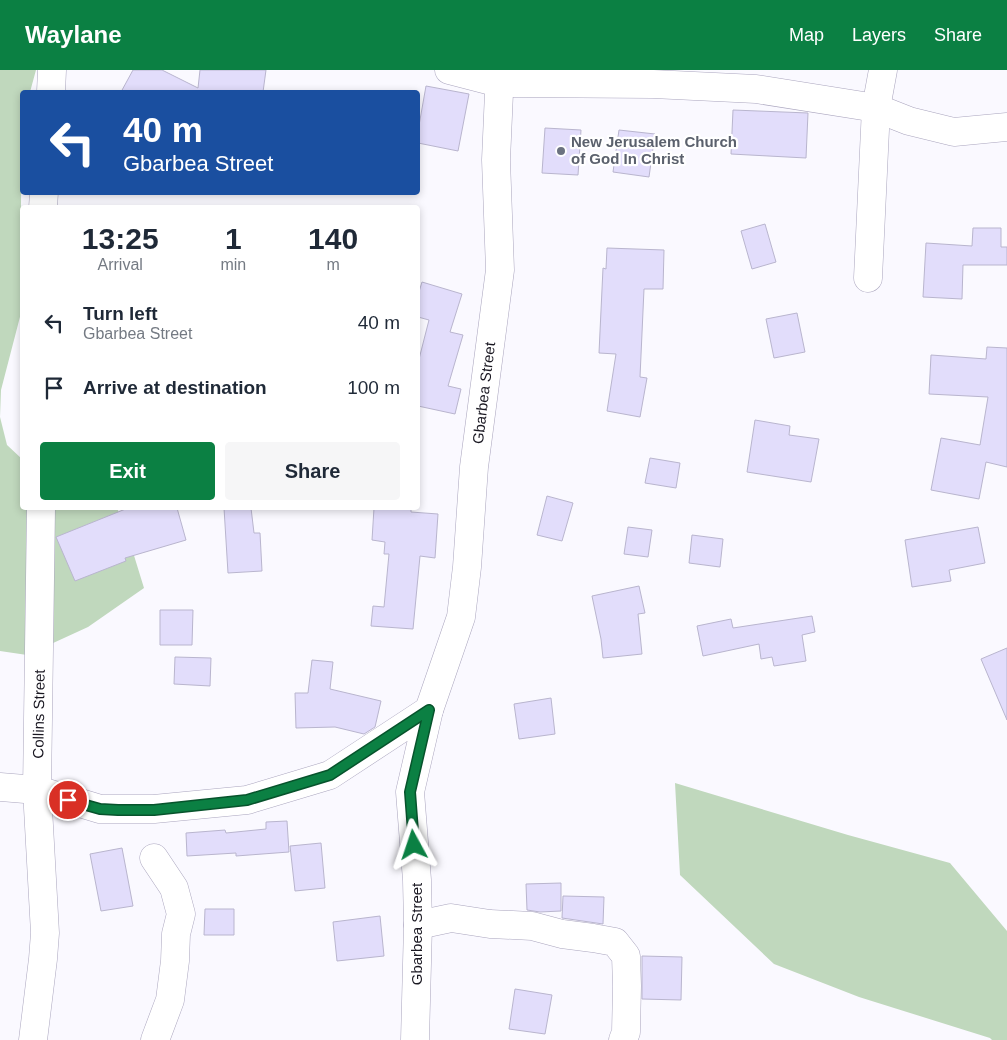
<!DOCTYPE html>
<style>
:root{--surface:#fff;--page:#f6f6f7;--text:#1f2937;--muted:#747a83;--accent:#0b8043}
body{margin:0;font-family:Helvetica,sans-serif;background:var(--page);color:var(--text);height:100vh;display:flex;flex-direction:column;font-size:19px;white-space:nowrap}
*{box-sizing:border-box;margin:0}
p{font-size:16px;color:var(--muted)}
.icon{flex:none;width:28px;height:28px;fill:none;stroke:currentColor;stroke-width:2;stroke-linecap:round;stroke-linejoin:round}
.map{position:relative;flex:1;overflow:hidden}
.side{position:absolute;left:20px;top:135px;width:400px;height:305px;display:flex;flex-direction:column;background:var(--surface);border-radius:5px;box-shadow:0 2px 8px #0003}
.side>*{flex:none}
.banner{position:absolute;left:20px;top:20px;width:400px;height:105px;border-radius:5px;box-shadow:0 2px 8px #0003;background:#1a4fa0;color:#fff;overflow:hidden}
.pin{position:absolute;display:grid;place-items:center;width:42px;height:42px;color:#fff;margin:-21px;border:2px solid #fff;border-radius:50%;box-shadow:0 1px 5px #0007}
.me{position:absolute;width:55px;margin:-28px;rotate:355deg;stroke-linejoin:round;filter:drop-shadow(0 0 4px #0008)}
.turn{display:flex;align-items:center;gap:18px;height:105px;padding:0 20px;font-size:22px}
.turn .icon{width:65px;height:65px;stroke-width:2.5}
.turn b{display:block;font-size:35px;line-height:42px}
.eta{display:flex;justify-content:space-evenly;align-items:center;height:85px;text-align:center}
.eta b{font-size:30px;font-weight:600;line-height:35px}
.primary-button{display:flex;gap:10px;margin-top:auto;padding:10px 20px}
.primary-button a{flex:1;height:58px;border-radius:5px;background:var(--accent);color:#fff;font-size:20px;font-weight:600;line-height:58px;text-align:center}
.primary-button a+a{background:var(--page);color:var(--text)}
ul{padding:0;list-style:none}
li{display:flex;align-items:center;gap:15px;height:65px;padding:0 20px}
li div{flex:1}
li b{display:block;font-size:19px}
li em{font-style:normal}
header{display:flex;align-items:center;gap:30px;box-sizing:border-box;height:70px;padding:0 25px;background:var(--accent);color:#fff}
header strong{font-size:24px}
nav{display:flex;gap:28px;margin-inline-start:auto;font-size:18px}
.map>svg:first-child{display:block}
.green{fill:#c0d8bd}
.building{fill:#e2ddfb;stroke:#b9b5ce}
.lines{fill:none;stroke-linecap:round;stroke-linejoin:round}
.street-casing{stroke:#aaa5be;stroke-width:29}
.street{stroke:#fff;stroke-width:28}
.route-casing{stroke:#07532c;stroke-width:12}
.route{stroke:#0b8043;stroke-width:9}
.worship-dot{fill:#6b7280;stroke:#fff;stroke-width:2}
.labels{text-anchor:middle;stroke-width:4.5;stroke-linejoin:round;paint-order:stroke}
.worship-label{font-size:15px;font-weight:bold;fill:#5b616d;stroke:#fff;text-anchor:start}
.street-label{font-size:15px;fill:#191721;stroke:#fff}
</style>
<header>
<strong>Waylane</strong>
<nav><a>Map</a><a>Layers</a><a>Share</a></nav>
</header>
<div class="map">
<svg width="1007" height="970" viewBox="0 0 1007 970">
<rect width="100%" height="100%" fill="#faf9ff"/>
<!-- green -->
<g class="green">
<path d="M 0,0 L 36,0 L 30,22 L 22,22 L 21,135 L 22,205 L 21,243 L 1,320 L 0,347 L 7,375 L 22,389 L 22,438 L 117,438 L 128,466 L 144,518 L 88,557 L 27,585 L 0,581 Z"/>
<path d="M 675,713 L 848,765 L 950,793 L 1007,861 L 1007,970 L 992,970 L 990,968 L 859,927 L 774,894 L 680,805 Z"/>
</g>
<!-- building -->
<g class="building">
<path d="M 133,0 L 162,0 L 198,18 L 200,0 L 266,0 L 263,22 L 121,22 Z"/>
<path d="M 426,16 L 469,24 L 458,81 L 418,73 L 418,61 Z"/>
<path d="M 733,40 L 808,43 L 806,88 L 731,84 Z"/>
<path d="M 545,58 L 581,60 L 578,105 L 542,103 Z"/>
<path d="M 619,60 L 655,64 L 649,107 L 613,102 Z"/>
<path d="M 765,154 L 776,192 L 752,199 L 741,161 Z"/>
<path d="M 973,158 L 1001,158 L 1001,177 L 1007,177 L 1007,195 L 963,195 L 962,229 L 923,227 L 926,173 L 972,176 Z"/>
<path d="M 607,178 L 664,180 L 663,219 L 644,219 L 640,307 L 647,308 L 640,347 L 607,341 L 616,284 L 599,283 L 603,198 L 606,199 Z"/>
<path d="M 422,212 L 462,224 L 450,262 L 463,265 L 448,316 L 461,319 L 455,344 L 418,336 L 418,293 L 429,250 L 418,247 L 418,225 Z"/>
<path d="M 797,243 L 805,282 L 774,288 L 766,249 Z"/>
<path d="M 987,277 L 1007,278 L 1007,397 L 986,392 L 979,429 L 931,420 L 941,368 L 980,375 L 988,327 L 929,324 L 931,285 L 986,289 Z"/>
<path d="M 755,350 L 790,356 L 789,365 L 819,369 L 811,412 L 747,402 Z"/>
<path d="M 650,388 L 680,393 L 676,418 L 645,413 Z"/>
<path d="M 547,426 L 573,433 L 562,471 L 537,465 Z"/>
<path d="M 128,438 L 177,438 L 186,470 L 125,488 L 126,491 L 75,511 L 56,467 Z"/>
<path d="M 224,438 L 251,438 L 254,463 L 260,463 L 262,501 L 228,503 Z"/>
<path d="M 374,438 L 411,438 L 411,442 L 438,444 L 435,488 L 420,486 L 413,559 L 371,556 L 373,536 L 384,537 L 389,484 L 384,484 L 385,472 L 372,470 Z"/>
<path d="M 628,457 L 652,460 L 648,487 L 624,484 Z"/>
<path d="M 978,457 L 985,493 L 949,500 L 951,511 L 912,517 L 905,470 Z"/>
<path d="M 692,465 L 723,469 L 720,497 L 689,493 Z"/>
<path d="M 639,516 L 645,543 L 638,544 L 642,584 L 603,588 L 601,569 L 592,526 Z"/>
<path d="M 160,540 L 193,540 L 192,575 L 160,575 Z"/>
<path d="M 812,546 L 815,562 L 802,565 L 806,591 L 774,596 L 772,587 L 761,589 L 759,574 L 703,586 L 697,556 L 731,549 L 733,558 Z"/>
<path d="M 1007,578 L 1007,650 L 981,589 Z"/>
<path d="M 175,587 L 211,588 L 210,616 L 174,614 Z"/>
<path d="M 312,590 L 333,592 L 330,619 L 381,631 L 375,657 L 364,664 L 335,657 L 296,658 L 295,623 L 308,623 Z"/>
<path d="M 551,628 L 555,664 L 519,669 L 514,634 Z"/>
<path d="M 287,751 L 289,782 L 236,786 L 236,783 L 187,786 L 186,763 L 225,760 L 226,763 L 266,759 L 266,752 Z"/>
<path d="M 321,773 L 325,818 L 295,821 L 290,776 Z"/>
<path d="M 122,778 L 133,836 L 101,841 L 90,784 Z"/>
<path d="M 561,813 L 561,841 L 540,842 L 527,840 L 526,814 Z"/>
<path d="M 563,826 L 604,827 L 603,854 L 562,848 Z"/>
<path d="M 205,839 L 234,839 L 234,865 L 204,865 Z"/>
<path d="M 380,846 L 384,886 L 337,891 L 333,852 Z"/>
<path d="M 642,886 L 682,887 L 681,930 L 642,929 Z"/>
<path d="M 515,919 L 552,925 L 545,964 L 509,959 Z"/>
</g>
<g class="lines">
<!-- street casing -->
<g class="street-casing">
<g id="street">
<path d="M 449,0 L 499,13 L 653,14 L 756,19 L 876,38 L 909,51 L 954,62 L 1007,57"/>
<path d="M 51,22 L 52,0"/>
<path d="M 43,138 L 44,122"/>
<path d="M 868,208 L 876,38 L 883,0"/>
<path d="M 429,640 L 461,547 L 467,497 L 474,397 L 500,200 L 496,90 L 500,0"/>
<path d="M 0,717 L 37,720 L 100,739 L 154,739 L 247,730 L 330,705 L 429,640 L 410,722 L 417,810 L 418,855 L 415,970"/>
<path d="M 154,788 L 174,818 L 181,844 L 176,864 L 175,891 L 170,930 L 155,970"/>
<path d="M 418,855 L 451,848 L 490,854 L 532,856 L 562,864 L 593,868 L 615,872 L 626,886 L 627,916 L 626,962 L 623,970"/>
<path d="M 33,970 L 43,889 L 45,863 L 37,720 L 41,438"/>
</g>
</g>
<!-- street -->
<use href="#street" class="street"/>
</g>
<g class="lines">
<!-- route casing -->
<g class="route-casing">
<path id="route" d="M 68,730 L 100,739 L 118,740 L 154,740 L 247,730 L 330,705 L 429,640 L 410,722 L 414,775"/>
</g>
<!-- route -->
<use href="#route" class="route"/>
</g>
<!-- markers -->
<circle class="worship-dot" cx="561" cy="81" r="5"/>
<g class="labels">
<!-- worship labels -->
<g class="worship-label">
<text x="571" y="77">New Jerusalem Church<tspan x="571" dy="17">of God In Christ</tspan></text>
</g>
<!-- street labels -->
<g class="street-label">
<text transform="translate(484 323) rotate(-83)" y="5">Gbarbea Street</text>
<text transform="translate(39 644) rotate(-89)" y="5">Collins Street</text>
<text transform="translate(417 864) rotate(-90)" y="5">Gbarbea Street</text>
</g>
</g>
</svg>
<div class="pin" style="left:68px;top:730px;background:#d93025"><svg class="icon" aria-label="arrive" viewBox="0 0 24 24"><path d="M6 21V4h12l-3 4 3 4H6"/></svg></div>
<svg class="me" style="left:414px;top:775px" viewBox="-20 -20 40 40"><path d="M0-17L14 15 0 8-14 15z" fill="#0b8043" stroke="#fff" stroke-width="4"/></svg>
<div class="banner">
<div class="turn"><svg class="icon" aria-label="left" viewBox="0 0 24 24"><path d="M17 20v-9H6M10 6l-5 5 5 5"/></svg><div><b>40 m</b>Gbarbea Street</div></div>
</div>
<section class="side">
<div class="eta">
<div><b>13:25</b><p>Arrival</p></div>
<div><b>1</b><p>min</p></div>
<div><b>140</b><p>m</p></div>
</div>
<ul>
<li><svg class="icon" aria-label="left" viewBox="0 0 24 24"><path d="M17 20v-9H6M10 6l-5 5 5 5"/></svg><div><b>Turn left</b><p>Gbarbea Street</p></div><em>40 m</em></li>
<li><svg class="icon" aria-label="arrive" viewBox="0 0 24 24"><path d="M6 21V4h12l-3 4 3 4H6"/></svg><div><b>Arrive at destination</b></div><em>100 m</em></li>
</ul>
<div class="primary-button"><a>Exit</a><a>Share</a></div>
</section>
</div>
